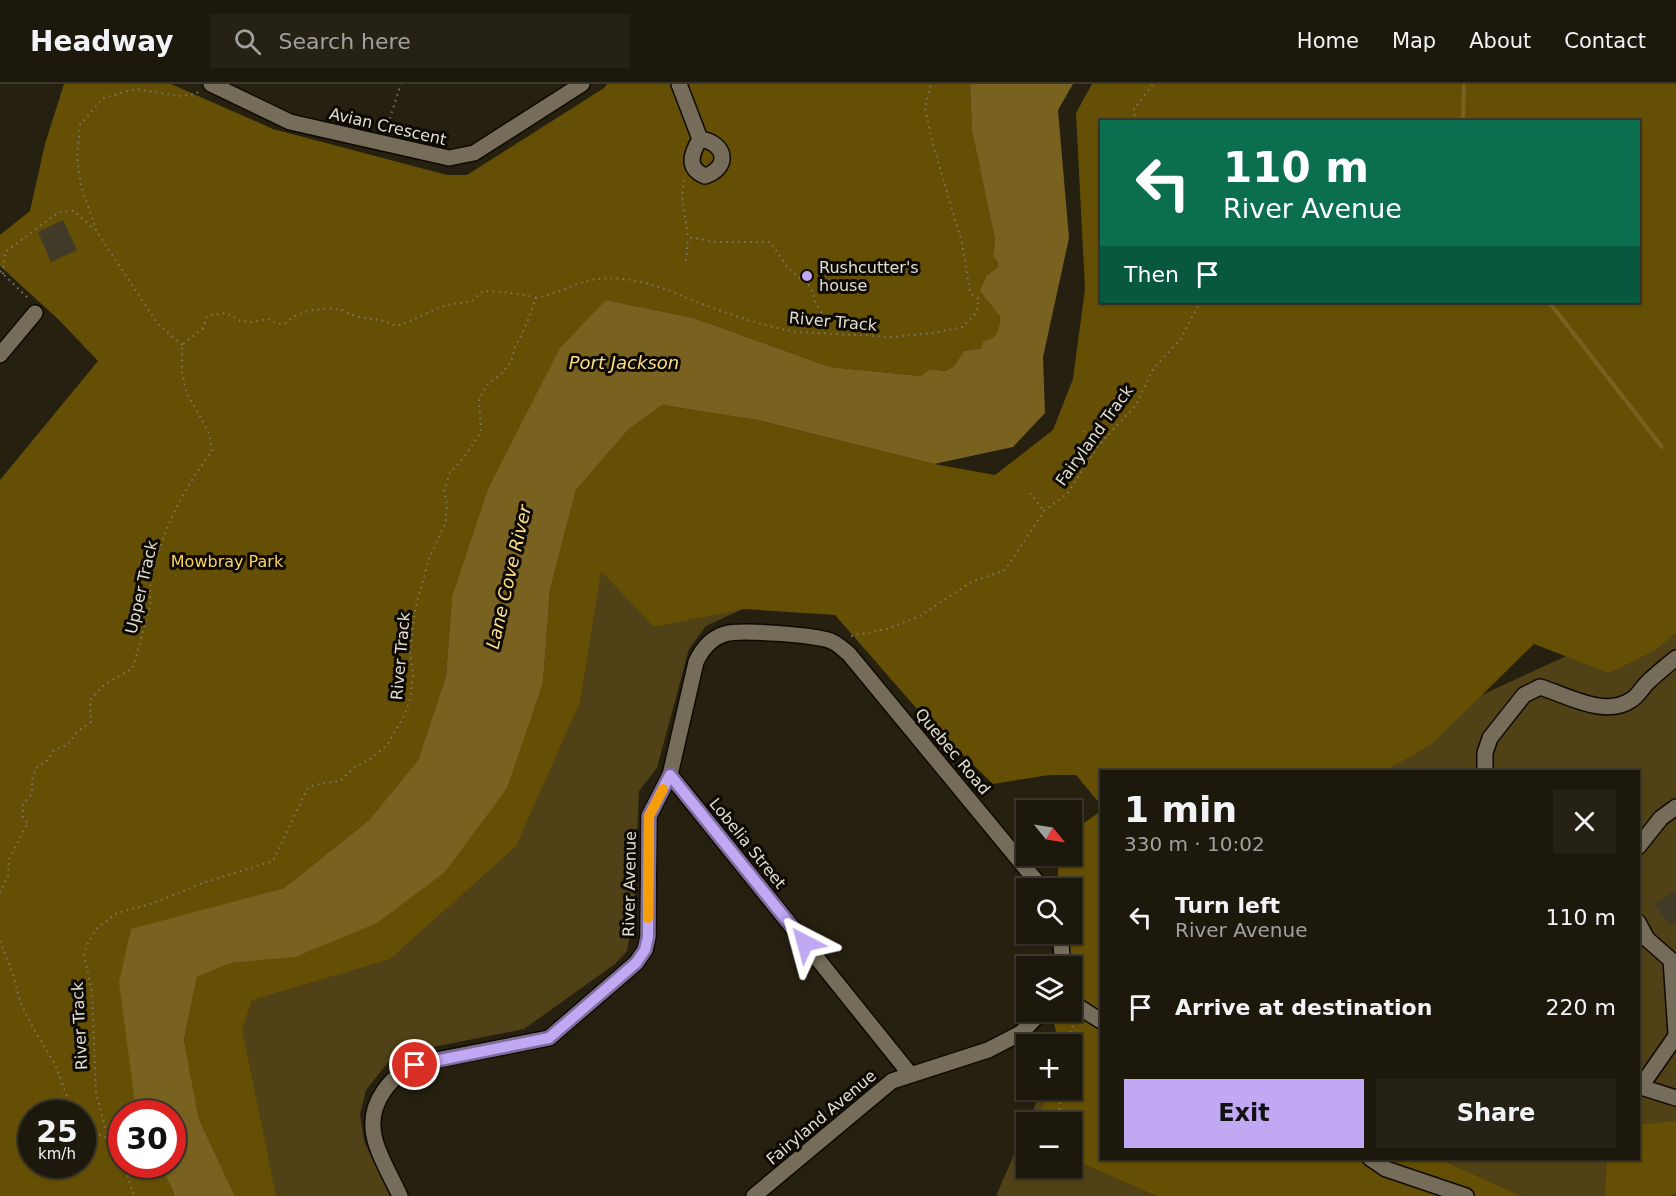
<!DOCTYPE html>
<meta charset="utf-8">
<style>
:root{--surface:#1c180c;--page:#252115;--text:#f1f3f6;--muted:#a0a09d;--line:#3a372d;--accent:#c1a8f3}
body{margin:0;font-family:"DejaVu Sans",sans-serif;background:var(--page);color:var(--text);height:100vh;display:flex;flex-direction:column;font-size:22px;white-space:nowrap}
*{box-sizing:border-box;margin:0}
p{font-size:20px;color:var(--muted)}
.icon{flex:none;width:33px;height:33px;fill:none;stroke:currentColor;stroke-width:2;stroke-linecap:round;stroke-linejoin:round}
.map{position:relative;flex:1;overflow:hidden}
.side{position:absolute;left:1100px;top:686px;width:540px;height:390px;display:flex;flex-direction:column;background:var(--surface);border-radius:0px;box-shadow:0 2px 4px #0004,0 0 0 2px var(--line)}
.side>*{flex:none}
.hud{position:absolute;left:1100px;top:36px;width:540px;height:183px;border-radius:0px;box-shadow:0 2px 4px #0004,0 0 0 2px var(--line);background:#0b6e4f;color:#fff;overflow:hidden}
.needle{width:39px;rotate:120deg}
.buttons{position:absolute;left:1016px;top:716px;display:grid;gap:12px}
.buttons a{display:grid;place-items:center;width:66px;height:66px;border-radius:0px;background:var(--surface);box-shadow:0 2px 4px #0004,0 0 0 2px var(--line);font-size:30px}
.speed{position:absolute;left:18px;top:1016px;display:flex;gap:12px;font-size:30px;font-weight:700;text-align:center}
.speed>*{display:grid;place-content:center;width:78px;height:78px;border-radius:50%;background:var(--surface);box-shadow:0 2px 4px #0004,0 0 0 2px var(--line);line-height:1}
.speed small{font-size:15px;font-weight:400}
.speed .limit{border:9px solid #d22;background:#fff;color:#111}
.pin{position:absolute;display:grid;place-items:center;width:51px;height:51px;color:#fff;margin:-26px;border:3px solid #fff;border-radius:50%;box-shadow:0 2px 6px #0007}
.me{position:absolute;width:66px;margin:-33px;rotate:321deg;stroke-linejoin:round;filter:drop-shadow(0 0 4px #0008)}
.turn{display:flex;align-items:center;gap:21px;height:126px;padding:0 24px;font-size:27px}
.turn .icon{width:78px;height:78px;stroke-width:2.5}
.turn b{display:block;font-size:42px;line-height:51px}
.then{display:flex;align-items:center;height:57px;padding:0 24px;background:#0003;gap:12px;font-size:22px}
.round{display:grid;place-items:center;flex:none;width:63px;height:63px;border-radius:0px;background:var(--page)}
.overview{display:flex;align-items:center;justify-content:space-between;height:102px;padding:0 24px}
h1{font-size:36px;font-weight:700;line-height:45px}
.action{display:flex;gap:12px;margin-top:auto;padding:12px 24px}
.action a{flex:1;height:69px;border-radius:0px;background:var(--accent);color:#111;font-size:24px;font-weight:700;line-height:69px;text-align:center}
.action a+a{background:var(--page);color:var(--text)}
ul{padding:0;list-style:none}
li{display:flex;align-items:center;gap:18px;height:90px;padding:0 24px}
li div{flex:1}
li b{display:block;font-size:22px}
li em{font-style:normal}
header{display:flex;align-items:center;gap:36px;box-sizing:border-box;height:84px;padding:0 30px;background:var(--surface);border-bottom:2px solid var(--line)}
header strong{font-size:28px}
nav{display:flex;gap:33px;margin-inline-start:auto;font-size:21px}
.search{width:420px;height:54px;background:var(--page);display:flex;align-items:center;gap:15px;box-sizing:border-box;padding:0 21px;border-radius:0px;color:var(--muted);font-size:22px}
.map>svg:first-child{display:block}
.green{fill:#504116}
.forest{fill:#654f04;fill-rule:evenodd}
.water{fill:#796220}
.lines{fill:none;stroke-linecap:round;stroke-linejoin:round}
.stream{stroke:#796220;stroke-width:4}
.building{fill:#413a29}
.minor-casing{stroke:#0f0a00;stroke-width:18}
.path{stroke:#7e796b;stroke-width:2;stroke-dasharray:1.5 4.5;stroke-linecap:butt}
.minor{stroke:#756d5a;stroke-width:15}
.route-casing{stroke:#7d6d9e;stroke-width:15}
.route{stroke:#c1a8f3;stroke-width:10}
.slow{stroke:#f59e0b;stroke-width:10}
.poi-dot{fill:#c1a8f3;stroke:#0d0a04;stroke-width:2}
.labels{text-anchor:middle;stroke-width:6;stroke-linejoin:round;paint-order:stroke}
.street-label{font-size:16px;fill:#e2ded3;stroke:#0d0a04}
.poi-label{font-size:16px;fill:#e2ded3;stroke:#0d0a04;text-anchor:start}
.park-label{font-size:16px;fill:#fcd260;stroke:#0d0a04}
.water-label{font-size:18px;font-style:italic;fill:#ffde88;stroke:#0d0a04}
</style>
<header>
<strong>Headway</strong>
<div class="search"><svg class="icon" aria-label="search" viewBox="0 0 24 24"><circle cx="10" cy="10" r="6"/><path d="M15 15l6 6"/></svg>Search here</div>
<nav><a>Home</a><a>Map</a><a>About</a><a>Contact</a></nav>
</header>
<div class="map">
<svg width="1676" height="1112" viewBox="0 0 1676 1112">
<rect width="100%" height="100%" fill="#262010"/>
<!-- green -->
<g class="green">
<path d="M 576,406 L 743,525 L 706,542 L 689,565 L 657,684 L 639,707 L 634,831 L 627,867 L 615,880 L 524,945 L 418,966 L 390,976 L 366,1006 L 360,1030 L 364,1057 L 390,1112 L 235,1112 L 197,893 L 507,704 L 543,599 Z"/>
<path d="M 1676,491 L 1676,1112 L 1522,1112 L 1437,1074 L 1638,1074 L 1638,687 L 1359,687 L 1458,622 L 1603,555 Z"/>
<path d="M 1042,1005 L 1050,1005 L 1035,1038 L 1028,1038 Z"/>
<path d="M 1026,1043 L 1026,1083 L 1071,1083 L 1071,1075 L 1156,1112 L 996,1112 Z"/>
</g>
<!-- forest -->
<g class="forest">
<path d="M 64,0 L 171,0 L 273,45 L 447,91 L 467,91 L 604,4 L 607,0 L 970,0 L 972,47 L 995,156 L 993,171 L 998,178 L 998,183 L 987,191 L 1000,232 L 999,248 L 982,264 L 964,267 L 953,283 L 945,287 L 930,285 L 920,292 L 830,283 L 694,234 L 606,216 L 452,513 L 446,592 L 418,676 L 369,736 L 284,804 L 131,846 L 138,1029 L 122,1029 L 122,1080 L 160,1080 L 175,1112 L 0,1112 L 0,396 L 98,277 L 59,236 L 0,182 L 0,151 L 30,127 L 45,60 ZM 32,1029 L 82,1029 L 82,1080 L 32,1080 Z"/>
<path d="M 1092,0 L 1676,0 L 1676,549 L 1654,567 L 1609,589 L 1534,560 L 1431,661 L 1384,687 L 1101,687 L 1101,721 L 1076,691 L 1049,691 L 993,700 L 924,633 L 835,531 L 743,525 L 654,543 L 601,487 L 580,618 L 516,762 L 390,875 L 252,916 L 242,945 L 276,1112 L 235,1112 L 199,1035 L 184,956 L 197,893 L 230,879 L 295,873 L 445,788 L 507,703 L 543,599 L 550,506 L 576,406 L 628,346 L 662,321 L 757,336 L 934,380 L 995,391 L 1053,346 L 1073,295 L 1085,205 L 1076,29 ZM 1101,38 L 1638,38 L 1638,218 L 1101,218 Z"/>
<path d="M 1101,727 L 1101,1074 L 1437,1074 L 1522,1112 L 1156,1112 L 1071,1075 L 1071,1038 L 1035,1038 L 1050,1005 L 1071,1005 L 1071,960 L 1059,960 L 1051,927 L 1071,927 L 1071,882 L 1064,882 L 1063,849 L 1071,849 L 1071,804 L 1058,804 L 1058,771 L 1071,771 L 1071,748 Z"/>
<path d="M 1676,1037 L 1676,1108 L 1670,1112 L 1605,1112 L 1607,1074 L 1638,1074 L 1638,1041 Z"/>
</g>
<!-- water -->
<path class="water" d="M 970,0 L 1073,0 L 1058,26 L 1069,154 L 1043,273 L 1045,329 L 1013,363 L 934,380 L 757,336 L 662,321 L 628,346 L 576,406 L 550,506 L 543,599 L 507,704 L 445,788 L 377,839 L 295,873 L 230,879 L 197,893 L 184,956 L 199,1035 L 235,1112 L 175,1112 L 160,1080 L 172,1080 L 172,1029 L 138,1029 L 136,1026 L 119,898 L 131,845 L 284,804 L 369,736 L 418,676 L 446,592 L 452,513 L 489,403 L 560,264 L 606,216 L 694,234 L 830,283 L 920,292 L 930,285 L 945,287 L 953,283 L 964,267 L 982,264 L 983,258 C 999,253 999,247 1000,232 L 980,207 L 987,191 L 998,183 L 998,178 L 993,172 L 995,156 L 972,47 Z"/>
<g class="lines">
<!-- stream -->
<g class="stream">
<path d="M 1463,38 L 1464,0"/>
<path d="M 1549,218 L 1662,363"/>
</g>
</g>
<!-- building -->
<g class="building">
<path d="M 63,136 L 77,166 L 51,178 L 38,148 Z"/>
<path d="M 1676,806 L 1676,836 L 1670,841 L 1655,821 Z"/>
</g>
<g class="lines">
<!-- minor casing -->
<g class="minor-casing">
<g id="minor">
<path d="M 211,0 L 290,38 L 449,74 L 474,69 L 582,0"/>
<path d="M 679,0 L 700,55"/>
<path d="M 700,55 C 727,59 730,84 705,92 C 686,84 691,70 700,55 Z"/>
<path d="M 0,271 L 35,229"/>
<path d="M 1485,687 L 1485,669 L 1490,654 L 1524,611 L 1540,603 C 1566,611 1605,634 1631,616 C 1638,612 1642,604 1647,599 C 1656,590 1666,582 1676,574"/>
<path d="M 670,691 L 910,990"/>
<path d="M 1638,763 L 1661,734 L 1676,723"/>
<path d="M 1638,838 L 1647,855 L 1671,876 L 1676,878"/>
<path d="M 1671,876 L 1676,949"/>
<path d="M 1059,882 L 1062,871 L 1060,849"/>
<path d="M 1071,918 L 1101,937"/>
<path d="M 1638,999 L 1646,995 L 1676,952"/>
<path d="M 1638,1002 L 1676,1014"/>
<path d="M 1370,1074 L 1386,1085 L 1466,1112"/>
<path d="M 400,1112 C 392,1094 380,1075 375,1056 C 365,1020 392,987 425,978 L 549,954 L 636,879 L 645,866 L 648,853 L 649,732 L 670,691 L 696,578 C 702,565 711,554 725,550 C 739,545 815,551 831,557 C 837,559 844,566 849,570 L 1042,804"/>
<path d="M 754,1112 L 892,997 L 988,966 L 1021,949 L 1042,927"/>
</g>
</g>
<!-- path -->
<g class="path">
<path d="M 1135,38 L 1134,25 L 1153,0"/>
<path d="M 386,46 L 401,0"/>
<path d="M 684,96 L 682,112 L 688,153 L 716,158 L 770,158 L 789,185 L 811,203 L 816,220 L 825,234 L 823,250"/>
<path d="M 686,177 L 688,153"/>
<path d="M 0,187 L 30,216"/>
<path d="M 3,190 L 5,168 L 59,128 L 74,127 L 95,146"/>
<path d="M 182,261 L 158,240 L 97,148 L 81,102 L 77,73 L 80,41 L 103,14 L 136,5 L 178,12 L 196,10 L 199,7"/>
<path d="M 1083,347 L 1098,362"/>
<path d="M 1030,409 L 1044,427"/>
<path d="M 851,552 L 887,545 L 920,532 L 971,498 L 1005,486 L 1044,427 L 1067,410 L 1098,362 L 1136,321 L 1153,285 L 1180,256 L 1200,218"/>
<path d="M 0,809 L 8,792 L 9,775 L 28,739 L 23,734 L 23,720 L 32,710 L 32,696 L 36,684 L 48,676 L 54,666 L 67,661 L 78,647 L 91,638 L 90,616 L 104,601 L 133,584 L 151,518 C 148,507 151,497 154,486 C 164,442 185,403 212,367 L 209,349 L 186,307 L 182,288 L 182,261 L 203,244 L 207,232 L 225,229 L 233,232 L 240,237 L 252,238 L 268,235 L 278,240 L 286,239 C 297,227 322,223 338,225 C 344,226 350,231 356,232 C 373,237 378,233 396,242 C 413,237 427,228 444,222 C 453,219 463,220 471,217 C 475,216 478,210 482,208 C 488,205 529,211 536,214"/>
<path d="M 0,857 L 14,893 L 20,918 L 33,944 L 55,980 L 73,1029"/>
<path d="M 1066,960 L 1075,936"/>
<path d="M 1059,1038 L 1060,1005"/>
<path d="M 82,1045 L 108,1054"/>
<path d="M 122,1075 L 108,1054 L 96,1009 L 92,909 L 84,870 L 87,861 L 96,845 L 117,829 L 154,819 L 200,800 L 273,777 L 307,705 L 314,701 L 340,697 L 355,683 L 369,676 L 387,661 L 404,632 L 410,615 L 413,590 L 410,568 L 415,526 L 429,474 L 445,440 L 447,421 L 444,407 L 450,389 L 465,372 L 481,348 L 479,315 L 488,300 L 502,289 L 511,278 L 515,263 L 525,244 L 536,214 C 557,211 576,197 598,195 C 639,191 668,207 705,221 C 734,232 766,243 798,248 L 894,253 L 933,249 L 963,243 L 976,229 L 979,215 L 970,209 L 962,159 L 931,53 L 925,24 L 931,0"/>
<path d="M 124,1080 L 134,1112"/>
</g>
<!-- minor -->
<use href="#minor" class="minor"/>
</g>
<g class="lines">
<!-- route casing -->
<g class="route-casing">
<path id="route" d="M 415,981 L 549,954 L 636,879 L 645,866 L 648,853 L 649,732 L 670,691 L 805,859"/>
</g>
<!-- route -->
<use href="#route" class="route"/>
<!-- slow -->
<path class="slow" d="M 648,834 L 649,732 L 663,705"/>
</g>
<!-- markers -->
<circle class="poi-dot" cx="807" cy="192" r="6"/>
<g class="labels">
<!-- street labels -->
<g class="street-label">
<text transform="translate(388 42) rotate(13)" y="6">Avian Crescent</text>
<text transform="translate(833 237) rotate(5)" y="6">River Track</text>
<text transform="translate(1094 351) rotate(-54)" y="6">Fairyland Track</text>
<text transform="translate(141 503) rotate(-77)" y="6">Upper Track</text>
<text transform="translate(400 572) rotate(-85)" y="6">River Track</text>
<text transform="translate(953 667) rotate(50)" y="6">Quebec Road</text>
<text transform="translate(748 759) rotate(51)" y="6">Lobelia Street</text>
<text transform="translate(629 800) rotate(-89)" y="6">River Avenue</text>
<text transform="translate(79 942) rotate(-93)" y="6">River Track</text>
<text transform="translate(821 1033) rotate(-40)" y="6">Fairyland Avenue</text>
</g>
<!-- poi labels -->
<g class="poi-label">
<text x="819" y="189">Rushcutter's<tspan x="819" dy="18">house</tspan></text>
</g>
<!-- park labels -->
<g class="park-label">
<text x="227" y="483">Mowbray Park</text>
</g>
<!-- water labels -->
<g class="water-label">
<text x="624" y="285">Port Jackson</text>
<text transform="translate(509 493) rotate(-77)" y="6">Lane Cove River</text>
</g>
</g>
</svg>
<div class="buttons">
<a><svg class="needle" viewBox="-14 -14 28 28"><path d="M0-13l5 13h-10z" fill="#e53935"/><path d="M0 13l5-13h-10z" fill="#a0a09d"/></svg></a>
<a><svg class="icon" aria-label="search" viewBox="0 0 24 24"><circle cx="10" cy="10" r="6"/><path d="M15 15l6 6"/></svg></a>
<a><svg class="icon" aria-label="layers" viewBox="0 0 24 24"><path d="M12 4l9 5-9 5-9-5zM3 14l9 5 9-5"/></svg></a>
<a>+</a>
<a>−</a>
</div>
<div class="speed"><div>25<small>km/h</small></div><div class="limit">30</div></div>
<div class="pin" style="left:415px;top:981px;background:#d93025"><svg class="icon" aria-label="arrive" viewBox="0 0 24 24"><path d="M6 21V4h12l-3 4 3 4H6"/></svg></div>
<svg class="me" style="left:805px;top:859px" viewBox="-20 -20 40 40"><path d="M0-17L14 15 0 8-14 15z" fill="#c1a8f3" stroke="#fff" stroke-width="4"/></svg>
<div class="hud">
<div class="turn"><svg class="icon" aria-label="left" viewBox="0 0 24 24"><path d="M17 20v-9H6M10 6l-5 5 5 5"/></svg><div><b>110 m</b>River Avenue</div></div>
<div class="then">Then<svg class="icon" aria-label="arrive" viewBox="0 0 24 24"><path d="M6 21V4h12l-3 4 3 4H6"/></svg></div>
</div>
<section class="side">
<div class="overview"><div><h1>1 min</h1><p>330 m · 10:02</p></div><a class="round"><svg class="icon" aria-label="close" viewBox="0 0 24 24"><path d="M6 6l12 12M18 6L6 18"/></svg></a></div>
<ul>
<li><svg class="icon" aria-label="left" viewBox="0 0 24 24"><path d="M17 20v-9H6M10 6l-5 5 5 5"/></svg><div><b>Turn left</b><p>River Avenue</p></div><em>110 m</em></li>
<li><svg class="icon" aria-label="arrive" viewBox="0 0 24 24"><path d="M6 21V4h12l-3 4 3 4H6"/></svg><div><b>Arrive at destination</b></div><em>220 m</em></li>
</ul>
<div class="action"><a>Exit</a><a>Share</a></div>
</section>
</div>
